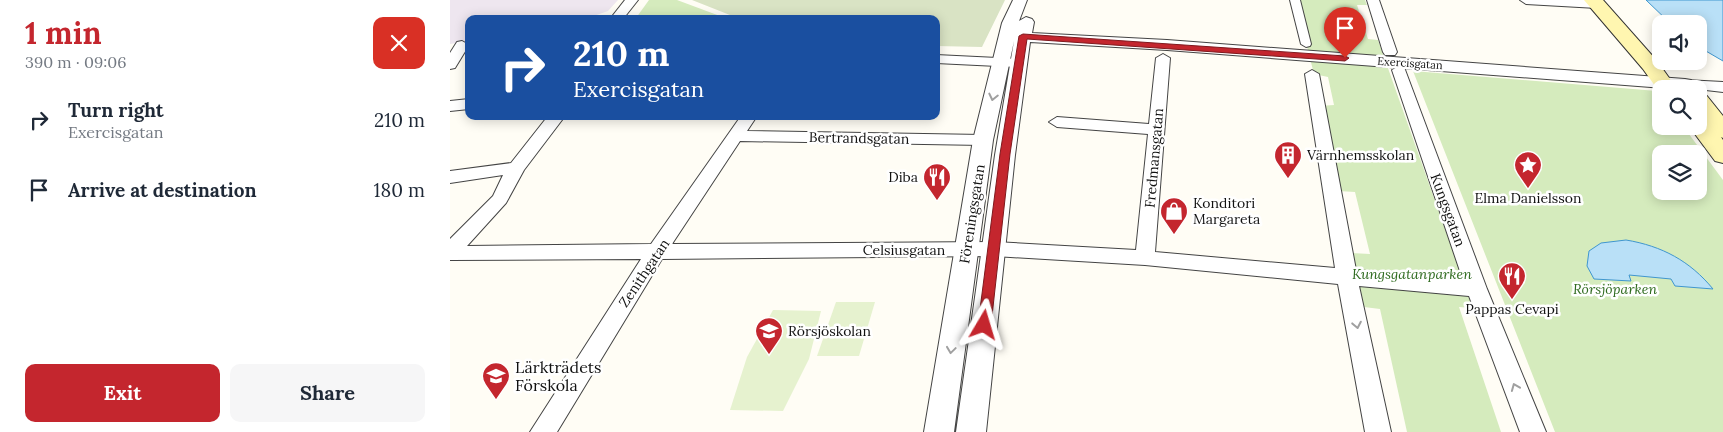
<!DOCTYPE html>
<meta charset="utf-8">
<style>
:root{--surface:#fff;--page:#f6f6f7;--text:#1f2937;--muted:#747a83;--accent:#c4262e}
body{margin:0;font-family:Lora,serif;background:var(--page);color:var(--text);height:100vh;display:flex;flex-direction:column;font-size:19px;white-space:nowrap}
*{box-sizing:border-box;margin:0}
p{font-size:16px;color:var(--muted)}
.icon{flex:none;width:28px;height:28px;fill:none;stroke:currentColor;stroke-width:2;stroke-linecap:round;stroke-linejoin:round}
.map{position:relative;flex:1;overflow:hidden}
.panel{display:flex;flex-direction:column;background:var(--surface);width:450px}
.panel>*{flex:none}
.banner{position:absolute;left:15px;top:15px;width:475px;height:105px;border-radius:10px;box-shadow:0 2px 12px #0003;background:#1a4fa0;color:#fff;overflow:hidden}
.tools{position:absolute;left:1202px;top:15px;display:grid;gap:10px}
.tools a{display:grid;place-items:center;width:55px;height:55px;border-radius:10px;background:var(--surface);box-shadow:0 2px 12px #0003;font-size:25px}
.pin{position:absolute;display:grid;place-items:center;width:42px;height:42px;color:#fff;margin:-51px -21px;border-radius:50% 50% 50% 0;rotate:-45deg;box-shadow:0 0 5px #0007}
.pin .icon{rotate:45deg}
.me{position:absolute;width:55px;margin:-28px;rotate:7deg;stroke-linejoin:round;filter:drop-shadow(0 0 4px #0008)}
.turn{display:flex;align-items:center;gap:18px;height:105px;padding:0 25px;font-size:22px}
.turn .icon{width:65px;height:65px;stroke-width:2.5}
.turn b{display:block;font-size:35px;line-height:42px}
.round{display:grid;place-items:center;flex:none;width:52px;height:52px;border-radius:10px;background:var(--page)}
.headline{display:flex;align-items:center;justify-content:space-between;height:85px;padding:0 25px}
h1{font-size:30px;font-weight:700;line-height:38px;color:var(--accent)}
.button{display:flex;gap:10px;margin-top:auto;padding:10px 25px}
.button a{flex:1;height:58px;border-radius:10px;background:var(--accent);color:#fff;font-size:20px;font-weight:700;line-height:58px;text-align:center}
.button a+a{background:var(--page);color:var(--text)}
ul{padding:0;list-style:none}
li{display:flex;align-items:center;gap:15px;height:70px;padding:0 25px}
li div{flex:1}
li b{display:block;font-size:19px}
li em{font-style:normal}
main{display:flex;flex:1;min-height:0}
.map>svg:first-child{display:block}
.industrial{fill:#eee6ef}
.green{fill:#d5ebbd;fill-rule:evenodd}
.cemetery{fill:#d9e3c4}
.pitch{fill:#e6f2cf}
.water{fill:#b9e0f7;stroke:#3f96cf}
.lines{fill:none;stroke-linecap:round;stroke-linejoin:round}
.pedestrian-casing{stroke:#444;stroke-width:2}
.minor-casing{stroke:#444;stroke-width:2}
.tertiary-casing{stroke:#444;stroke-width:2}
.secondary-casing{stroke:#333;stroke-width:2}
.pedestrian{fill:#fff;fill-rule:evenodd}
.minor{fill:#fff;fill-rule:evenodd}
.tertiary{fill:#fff;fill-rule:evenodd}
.secondary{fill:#fff6b0;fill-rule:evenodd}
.oneway{stroke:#a0a0a0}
.route{fill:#c4262e;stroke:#7f191e}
.labels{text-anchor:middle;stroke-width:5;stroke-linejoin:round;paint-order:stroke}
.far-street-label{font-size:11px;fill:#111;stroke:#fff}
.street-label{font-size:14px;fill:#111;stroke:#fff}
.poi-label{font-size:14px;fill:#111;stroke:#fff;text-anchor:start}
.park-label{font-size:14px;font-style:italic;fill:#2f6b1f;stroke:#fff}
.near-poi-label{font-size:16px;fill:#111;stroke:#fff;text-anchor:start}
</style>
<main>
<section class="panel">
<div class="headline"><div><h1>1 min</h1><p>390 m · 09:06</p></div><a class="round" style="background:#d93025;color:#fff"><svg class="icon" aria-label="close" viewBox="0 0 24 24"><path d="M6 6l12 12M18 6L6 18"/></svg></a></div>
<ul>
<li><svg class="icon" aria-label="right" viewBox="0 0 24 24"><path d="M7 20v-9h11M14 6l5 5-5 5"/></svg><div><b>Turn right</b><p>Exercisgatan</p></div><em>210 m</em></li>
<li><svg class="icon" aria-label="arrive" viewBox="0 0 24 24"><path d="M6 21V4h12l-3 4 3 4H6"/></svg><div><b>Arrive at destination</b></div><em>180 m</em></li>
</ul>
<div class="button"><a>Exit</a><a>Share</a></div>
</section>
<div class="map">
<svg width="1273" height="432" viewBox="0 0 1273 432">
<rect width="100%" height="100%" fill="#fffdf5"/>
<!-- industrial -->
<path class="industrial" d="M 0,0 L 168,0 L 158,11 L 135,19 L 19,19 L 19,41 L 0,44 Z"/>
<!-- green -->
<g class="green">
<path d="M 199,0 L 227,0 L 278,19 L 186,18 Z"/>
<path d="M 845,0 L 915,0 L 917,5 L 907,5 L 918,39 L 928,40 L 1023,308 L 1009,307 L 1051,432 L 957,432 L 930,309 L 914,307 L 901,253 L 920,254 L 905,192 L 888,191 L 869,106 L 884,105 L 878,77 L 864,74 Z"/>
<path d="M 963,71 L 1207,91 L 1211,97 L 1211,126 L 1233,126 L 1273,180 L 1273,432 L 1105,432 ZM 1211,154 L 1249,154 L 1249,191 L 1211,191 Z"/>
</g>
<!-- cemetery -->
<path class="cemetery" d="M 242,0 L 555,0 L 532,47 L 486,46 L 486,19 L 290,19 Z"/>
<!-- pitch -->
<g class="pitch">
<path d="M 386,302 L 425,302 L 409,356 L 367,356 Z"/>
<path d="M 323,310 L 371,311 L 359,359 L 333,411 L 280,410 L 297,357 Z"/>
</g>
<!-- water -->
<g class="water">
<path d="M 1196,0 L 1273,0 L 1273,61 L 1249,47 L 1249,24 L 1221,24 Z"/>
<path d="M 1176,240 C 1212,246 1240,261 1263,289 L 1225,286 L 1221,279 L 1179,275 L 1181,281 L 1144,279 L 1137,266 L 1139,251 L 1151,243 Z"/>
</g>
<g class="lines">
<!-- pedestrian casing -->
<g class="pedestrian-casing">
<path id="pedestrian" d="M 840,0 L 850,0 L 861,44 L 860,46 L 856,47 L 851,44 Z"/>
</g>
<!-- minor casing -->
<g class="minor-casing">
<g id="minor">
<path d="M 175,0 L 188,0 L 173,19 L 160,19 Z"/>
<path d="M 917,0 L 929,0 L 947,52 L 945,55 L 935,55 L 933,52 Z"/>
<path d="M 1070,0 L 1143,0 L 1151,1 L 1153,4 L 1147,8 L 1076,4 Z"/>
<path d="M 12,41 L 19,45 L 5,68 L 0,69 L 0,53 L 7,42 Z"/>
<path d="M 713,54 L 720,58 L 705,252 L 885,268 L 855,74 L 862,70 L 869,74 L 906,270 L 1013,280 L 942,70 L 949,66 L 954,67 L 1037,289 L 1096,432 L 1070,432 L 1019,296 L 909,286 L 941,432 L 915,432 L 888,284 L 695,265 L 545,256 L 212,259 L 107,432 L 80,432 L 191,259 L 0,260 L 0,239 L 43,196 L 53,175 L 0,183 L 0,171 L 61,163 L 98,116 L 115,116 L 74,170 L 56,203 L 17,246 L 201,244 L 291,116 L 307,116 L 297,131 L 533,135 L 539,136 L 541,140 L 539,144 L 533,145 L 290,141 L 222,244 L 545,242 L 686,250 L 698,134 L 607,127 L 599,122 L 607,117 L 699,124 L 706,58 Z"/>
<path d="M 486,55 L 568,59 L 575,63 L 568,67 L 486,63 Z"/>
<path d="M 1235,80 L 1273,82 L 1273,92 L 1230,87 L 1228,84 L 1230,81 Z"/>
<path d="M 19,99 L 19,109 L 0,111 L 0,101 Z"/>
</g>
</g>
<!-- tertiary casing -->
<g class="tertiary-casing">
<path id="tertiary" d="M 563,0 L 577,0 L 569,21 L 576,17 L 582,19 L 584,22 L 582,33 L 717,40 L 1235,79 L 1241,80 L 1244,84 L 1241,88 L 1227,89 L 717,50 L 580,42 L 565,155 L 536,432 L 506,432 L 545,155 L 564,41 L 543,140 L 504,432 L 474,432 L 523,140 L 552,23 Z"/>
</g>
<!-- secondary casing -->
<g class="secondary-casing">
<g id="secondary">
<path d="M 1134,0 L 1153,0 L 1207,61 L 1227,89 L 1211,89 L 1211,94 L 1210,93 L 1193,69 Z"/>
<path d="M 1249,95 L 1257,96 L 1273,116 L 1273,138 L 1271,137 L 1273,140 L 1273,163 L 1265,161 L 1239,126 L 1249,126 L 1249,118 L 1252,119 L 1249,115 Z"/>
</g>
</g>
<!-- pedestrian -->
<use href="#pedestrian" class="pedestrian"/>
<!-- minor -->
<use href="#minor" class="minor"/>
<!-- tertiary -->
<use href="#tertiary" class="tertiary"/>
<!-- secondary -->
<use href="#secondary" class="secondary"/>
</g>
<!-- one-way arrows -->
<defs><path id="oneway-chevron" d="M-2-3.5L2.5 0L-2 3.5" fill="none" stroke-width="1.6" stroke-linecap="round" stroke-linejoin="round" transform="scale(1.25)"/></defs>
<g class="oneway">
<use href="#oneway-chevron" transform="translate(543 97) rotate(103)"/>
<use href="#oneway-chevron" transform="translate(907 325) rotate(79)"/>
<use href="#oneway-chevron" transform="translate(501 350) rotate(98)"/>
<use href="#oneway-chevron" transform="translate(1065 387) rotate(-112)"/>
</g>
<!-- route -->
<path class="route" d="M 573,34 L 895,56 L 899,58 L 895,61 L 577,39 L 560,154 L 541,325 L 534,330 L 528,325 L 550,154 L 569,36 Z"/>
<!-- icons -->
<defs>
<g id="building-pin" transform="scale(1.4375)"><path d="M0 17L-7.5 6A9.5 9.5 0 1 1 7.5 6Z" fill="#c4262e" stroke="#fff"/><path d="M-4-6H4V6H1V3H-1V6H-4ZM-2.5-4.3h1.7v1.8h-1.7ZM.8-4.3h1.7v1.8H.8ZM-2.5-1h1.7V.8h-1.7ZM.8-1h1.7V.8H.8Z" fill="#fff"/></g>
<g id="sight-pin" transform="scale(1.4375)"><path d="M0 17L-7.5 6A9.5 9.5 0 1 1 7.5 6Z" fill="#c4262e" stroke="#fff"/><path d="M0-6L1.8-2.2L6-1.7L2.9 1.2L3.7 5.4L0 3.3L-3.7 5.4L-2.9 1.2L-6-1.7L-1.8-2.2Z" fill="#fff"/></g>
<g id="restaurant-pin" transform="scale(1.4375)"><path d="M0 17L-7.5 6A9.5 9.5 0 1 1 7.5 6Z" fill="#c4262e" stroke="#fff"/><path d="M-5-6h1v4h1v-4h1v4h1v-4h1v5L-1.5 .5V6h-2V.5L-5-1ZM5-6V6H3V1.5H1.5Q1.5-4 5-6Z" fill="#fff"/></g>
<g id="shop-pin" transform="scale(1.4375)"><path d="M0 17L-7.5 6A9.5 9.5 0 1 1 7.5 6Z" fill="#c4262e" stroke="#fff"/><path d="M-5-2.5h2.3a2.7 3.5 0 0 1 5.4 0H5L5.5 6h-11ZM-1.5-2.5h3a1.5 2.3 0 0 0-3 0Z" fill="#fff"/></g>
<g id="school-pin" transform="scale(1.4375)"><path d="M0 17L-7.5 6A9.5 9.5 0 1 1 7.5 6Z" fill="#c4262e" stroke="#fff"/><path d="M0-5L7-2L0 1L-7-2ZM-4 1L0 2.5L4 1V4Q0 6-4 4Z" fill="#fff"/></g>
</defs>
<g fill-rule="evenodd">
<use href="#building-pin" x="838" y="155"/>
<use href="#sight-pin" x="1078" y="165"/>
<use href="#restaurant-pin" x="487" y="177"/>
<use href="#shop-pin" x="724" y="211"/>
<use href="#restaurant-pin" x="1062" y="276"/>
<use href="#school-pin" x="319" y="331"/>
<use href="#school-pin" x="46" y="376"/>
</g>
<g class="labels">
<!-- far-street labels -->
<g class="far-street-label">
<text transform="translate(960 63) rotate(4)" y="4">Exercisgatan</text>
</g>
<!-- street labels -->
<g class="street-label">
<text transform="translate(409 138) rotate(1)" y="5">Bertrandsgatan</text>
<text transform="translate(704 158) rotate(-85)" y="5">Fredmansgatan</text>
<text transform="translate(998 210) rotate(70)" y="5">Kungsgatan</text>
<text transform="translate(522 214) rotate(-81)" y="5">Föreningsgatan</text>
<text x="454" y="255">Celsiusgatan</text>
<text transform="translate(194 273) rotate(-56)" y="5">Zenithgatan</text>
</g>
<!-- poi labels -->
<g class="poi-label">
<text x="857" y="160">Värnhemsskolan</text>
<text x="468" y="182" text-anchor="end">Diba</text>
<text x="1078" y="203" text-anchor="middle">Elma Danielsson</text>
<text x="743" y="208">Konditori<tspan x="743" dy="16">Margareta</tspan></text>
<text x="1062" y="314" text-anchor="middle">Pappas Cevapi</text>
<text x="338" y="336">Rörsjöskolan</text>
</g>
<!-- park labels -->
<g class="park-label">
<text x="962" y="279">Kungsgatanparken</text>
<text x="1165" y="294">Rörsjöparken</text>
</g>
<!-- near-poi labels -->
<g class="near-poi-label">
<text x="65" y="373">Lärkträdets<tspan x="65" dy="18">Förskola</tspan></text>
</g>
</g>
</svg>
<div class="tools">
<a><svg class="icon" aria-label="sound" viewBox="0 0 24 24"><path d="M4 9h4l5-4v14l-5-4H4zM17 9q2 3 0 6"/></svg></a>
<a><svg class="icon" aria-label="search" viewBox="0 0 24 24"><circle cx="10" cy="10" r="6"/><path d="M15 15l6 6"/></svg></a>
<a><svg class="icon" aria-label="layers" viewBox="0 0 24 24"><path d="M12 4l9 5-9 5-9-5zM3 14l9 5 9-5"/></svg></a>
</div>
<div class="pin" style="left:895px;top:58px;background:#d93025"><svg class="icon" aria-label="arrive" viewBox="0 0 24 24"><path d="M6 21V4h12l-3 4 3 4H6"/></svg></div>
<svg class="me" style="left:534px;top:325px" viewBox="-20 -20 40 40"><path d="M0-17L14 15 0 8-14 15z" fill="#c4262e" stroke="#fff" stroke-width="4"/></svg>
<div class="banner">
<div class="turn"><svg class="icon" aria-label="right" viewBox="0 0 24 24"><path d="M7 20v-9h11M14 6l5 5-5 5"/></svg><div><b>210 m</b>Exercisgatan</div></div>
</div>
</div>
</main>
